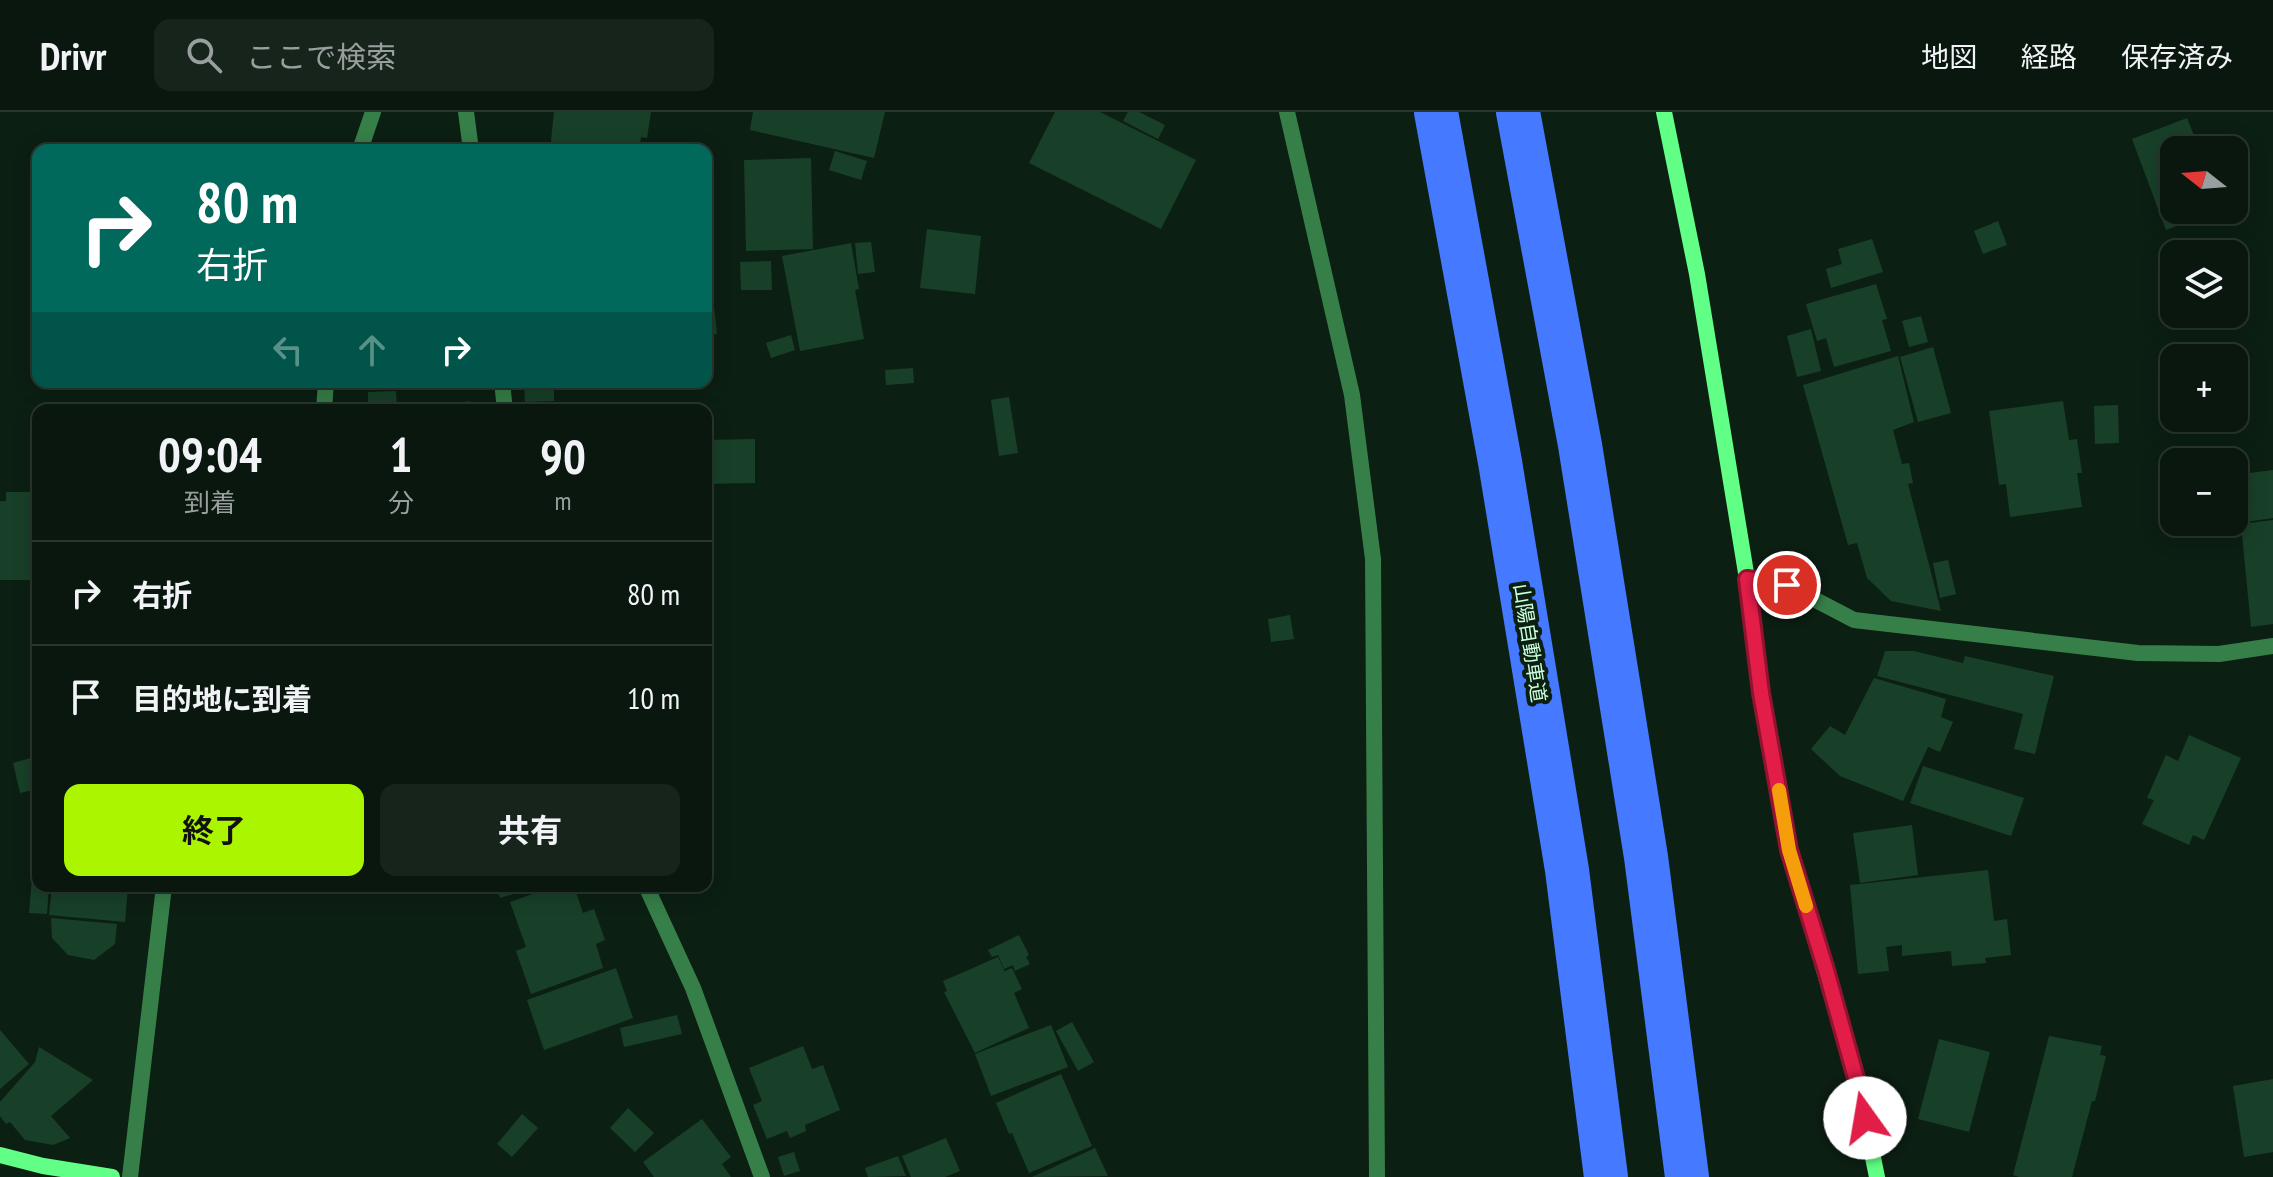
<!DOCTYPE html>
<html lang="ja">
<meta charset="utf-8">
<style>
:root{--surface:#09170e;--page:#17241c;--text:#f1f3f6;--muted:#999f9e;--line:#29362e;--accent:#abf500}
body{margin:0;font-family:"PT Sans Narrow","Noto Sans JP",sans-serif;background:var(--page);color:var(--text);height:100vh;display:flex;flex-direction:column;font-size:30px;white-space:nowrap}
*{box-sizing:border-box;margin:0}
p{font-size:26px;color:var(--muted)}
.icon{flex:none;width:44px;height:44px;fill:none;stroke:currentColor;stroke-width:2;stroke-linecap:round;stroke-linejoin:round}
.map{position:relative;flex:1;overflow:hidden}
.drawer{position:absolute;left:32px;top:292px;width:680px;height:488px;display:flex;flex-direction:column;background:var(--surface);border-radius:16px;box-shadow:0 4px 20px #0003,0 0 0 2px var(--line)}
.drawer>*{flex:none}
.hud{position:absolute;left:32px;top:32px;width:680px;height:244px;border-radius:16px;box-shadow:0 4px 20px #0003,0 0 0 2px var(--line);background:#00695c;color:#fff;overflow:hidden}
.needle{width:52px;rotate:287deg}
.controls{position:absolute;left:2160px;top:24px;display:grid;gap:16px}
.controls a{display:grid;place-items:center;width:88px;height:88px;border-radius:16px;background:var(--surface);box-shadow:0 4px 20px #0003,0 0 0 2px var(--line);font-size:40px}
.pin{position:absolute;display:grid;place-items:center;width:68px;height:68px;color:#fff;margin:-34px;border:4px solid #fff;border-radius:50%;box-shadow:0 2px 8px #0007}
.me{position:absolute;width:88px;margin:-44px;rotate:347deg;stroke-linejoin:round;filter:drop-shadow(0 0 6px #0008)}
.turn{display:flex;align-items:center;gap:28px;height:168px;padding:0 32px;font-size:36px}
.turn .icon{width:104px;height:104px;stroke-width:2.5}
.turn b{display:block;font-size:56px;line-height:68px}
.lanes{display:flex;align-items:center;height:76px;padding:0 32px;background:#0003;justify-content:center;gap:40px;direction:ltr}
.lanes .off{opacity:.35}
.eta{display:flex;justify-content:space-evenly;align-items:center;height:136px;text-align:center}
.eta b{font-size:48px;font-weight:700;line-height:56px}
.button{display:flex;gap:16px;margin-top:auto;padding:16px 32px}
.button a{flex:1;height:92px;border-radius:16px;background:var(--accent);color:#111;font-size:32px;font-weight:700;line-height:92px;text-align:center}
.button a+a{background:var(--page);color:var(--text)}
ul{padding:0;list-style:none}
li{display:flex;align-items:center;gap:24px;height:104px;padding:0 32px;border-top:2px solid var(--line)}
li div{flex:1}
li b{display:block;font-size:30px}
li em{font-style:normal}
header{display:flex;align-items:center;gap:48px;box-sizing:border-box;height:112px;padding:0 40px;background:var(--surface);border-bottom:2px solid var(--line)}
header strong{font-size:38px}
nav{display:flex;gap:44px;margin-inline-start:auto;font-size:28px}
.search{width:560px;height:72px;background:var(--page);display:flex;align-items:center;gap:20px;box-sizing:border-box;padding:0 28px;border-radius:16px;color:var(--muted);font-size:30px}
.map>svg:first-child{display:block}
.building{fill:#184028}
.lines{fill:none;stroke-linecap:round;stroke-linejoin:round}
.street{stroke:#367f48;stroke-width:16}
.secondary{stroke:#61ff85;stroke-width:16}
.highway{stroke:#4579ff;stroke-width:44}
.route-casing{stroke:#92132f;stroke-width:20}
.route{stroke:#e11d48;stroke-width:14}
.slow{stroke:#f59e0b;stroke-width:14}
.labels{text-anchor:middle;stroke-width:8;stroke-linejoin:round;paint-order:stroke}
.street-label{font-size:20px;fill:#caffdb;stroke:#0c1f13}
</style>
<header>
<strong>Drivr</strong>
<div class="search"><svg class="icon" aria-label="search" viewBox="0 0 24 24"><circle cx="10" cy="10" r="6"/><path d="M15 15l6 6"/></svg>ここで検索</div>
<nav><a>地図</a><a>経路</a><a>保存済み</a></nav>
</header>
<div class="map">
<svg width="2273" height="1065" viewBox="0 0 2273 1065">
<rect width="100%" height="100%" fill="#0c1f13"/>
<!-- building -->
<g class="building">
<path d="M 554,0 L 651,0 L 647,26 L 641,25 L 639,38 L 550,38 Z"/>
<path d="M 753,0 L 885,0 L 874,46 L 750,18 Z"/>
<path d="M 1055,0 L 1100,0 L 1196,48 L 1161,117 L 1029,51 Z"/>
<path d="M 1128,0 L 1139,0 L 1165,13 L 1158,27 L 1123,9 Z"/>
<path d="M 2187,6 L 2199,36 L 2207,32 L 2209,38 L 2174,38 L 2174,98 L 2220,98 L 2166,118 L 2132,27 Z"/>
<path d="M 835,39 L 867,49 L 861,68 L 829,58 Z"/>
<path d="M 811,46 L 813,137 L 746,139 L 744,48 Z"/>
<path d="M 1998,109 L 2007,133 L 1983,142 L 1974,119 Z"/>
<path d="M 927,117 L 981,124 L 975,182 L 920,176 Z"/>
<path d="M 1872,127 L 1883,160 L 1831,176 L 1826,157 L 1842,152 L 1838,137 Z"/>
<path d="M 871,130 L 875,160 L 858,162 L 855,131 Z"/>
<path d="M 851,131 L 859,177 L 855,178 L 864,227 L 800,239 L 782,144 Z"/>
<path d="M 771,149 L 772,178 L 741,178 L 740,150 Z"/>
<path d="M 1876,172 L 1887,207 L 1882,208 L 1891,239 L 1834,255 L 1826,226 L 1817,229 L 1806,192 Z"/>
<path d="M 706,188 L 708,188 L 709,195 L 714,194 L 717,222 L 709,223 L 711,246 L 706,246 Z"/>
<path d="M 1921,204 L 1928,230 L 1909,235 L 1902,209 Z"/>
<path d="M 1811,217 L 1821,259 L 1797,265 L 1787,224 Z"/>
<path d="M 791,223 L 795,238 L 771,246 L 766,231 Z"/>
<path d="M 1933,235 L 1951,301 L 1918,310 L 1900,245 Z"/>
<path d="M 1898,244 L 1914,310 L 1893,318 L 1902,352 L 1909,351 L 1913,371 L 1908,372 L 1941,499 L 1891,489 L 1867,466 L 1857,431 L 1848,433 L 1803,273 Z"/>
<path d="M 913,256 L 914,271 L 886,273 L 885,258 Z"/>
<path d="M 524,270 L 585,270 L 585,277 L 554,277 L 554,289 L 525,290 Z"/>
<path d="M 396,279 L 397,298 L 368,298 L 368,280 Z"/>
<path d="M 1009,285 L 1018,341 L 999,344 L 991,288 Z"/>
<path d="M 470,289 L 472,298 L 417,298 L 417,296 Z"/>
<path d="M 2063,289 L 2069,328 L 2077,327 L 2082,361 L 2077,361 L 2082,395 L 2010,405 L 2006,372 L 1999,373 L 1989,299 Z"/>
<path d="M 2118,293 L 2119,331 L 2095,332 L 2094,294 Z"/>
<path d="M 755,327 L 755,371 L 706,372 L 706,328 Z"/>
<path d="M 2273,358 L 2273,406 L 2239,411 L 2234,363 Z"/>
<path d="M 6,380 L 38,380 L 38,468 L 0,468 L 0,389 L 6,389 Z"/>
<path d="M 2273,408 L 2273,512 L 2251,515 L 2241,412 Z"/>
<path d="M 1948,448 L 1956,482 L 1940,486 L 1933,451 Z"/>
<path d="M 1290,503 L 1294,527 L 1271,530 L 1268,507 Z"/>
<path d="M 1885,539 L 1914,539 L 1963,551 L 1965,544 L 2054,564 L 2035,642 L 2014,637 L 2023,602 L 1877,564 Z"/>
<path d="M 1874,566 L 1946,587 L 1941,605 L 1953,610 L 1940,640 L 1928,635 L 1903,689 L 1840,664 L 1811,637 L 1830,614 L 1845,623 Z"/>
<path d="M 2189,623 L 2241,646 L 2204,728 L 2193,723 L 2189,733 L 2142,712 L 2154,688 L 2147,686 L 2166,643 L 2178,649 Z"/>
<path d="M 38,644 L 38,677 L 20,681 L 13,651 Z"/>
<path d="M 1923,654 L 2024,686 L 2011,724 L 1910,691 Z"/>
<path d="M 1912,713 L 1918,763 L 1860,771 L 1853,721 Z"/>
<path d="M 33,754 L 38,754 L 38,774 L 49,774 L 47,802 L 29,801 Z"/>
<path d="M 1988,758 L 1994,809 L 2007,807 L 2011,843 L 1985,846 L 1986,851 L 1952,854 L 1951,839 L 1902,844 L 1902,833 L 1886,835 L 1889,859 L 1858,862 L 1850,773 Z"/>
<path d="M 52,774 L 128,774 L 125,810 L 49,803 Z"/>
<path d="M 496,774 L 537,774 L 538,775 L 500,786 Z"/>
<path d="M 555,774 L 574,774 L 583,801 L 594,797 L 605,828 L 596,832 L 603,856 L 531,882 L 516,839 L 526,835 L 510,790 Z"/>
<path d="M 51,806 L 117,812 L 115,832 L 94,848 L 68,843 L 52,826 Z"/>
<path d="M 1019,823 L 1029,843 L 1026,845 L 1030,852 L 1015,859 L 1013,853 L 1004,857 L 998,843 L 992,845 L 988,838 Z"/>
<path d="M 998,845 L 1006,862 L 1005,859 L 1012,856 L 1022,877 L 1014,881 L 1029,916 L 975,941 L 944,880 L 947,879 L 943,869 Z"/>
<path d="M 616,856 L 633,906 L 544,938 L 527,888 Z"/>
<path d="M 677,903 L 682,922 L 624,935 L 620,916 Z"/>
<path d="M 1072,910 L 1094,950 L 1078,959 L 1056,919 Z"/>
<path d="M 1051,913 L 1068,955 L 991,984 L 975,942 Z"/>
<path d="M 0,918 L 29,952 L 0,977 Z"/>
<path d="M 2049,924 L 2102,934 L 2100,943 L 2106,944 L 2095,989 L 2092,989 L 2072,1065 L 2019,1065 L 2013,1063 Z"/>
<path d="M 1939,927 L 1990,940 L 1969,1020 L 1918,1007 Z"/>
<path d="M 803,934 L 812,957 L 823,953 L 840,998 L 805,1013 L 806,1019 L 790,1026 L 787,1019 L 767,1027 L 753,993 L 762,989 L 749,956 Z"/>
<path d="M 39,935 L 93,968 L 51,1004 L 70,1026 L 53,1033 L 25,1028 L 10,1010 L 6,1012 L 0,1004 L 0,990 L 35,950 Z"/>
<path d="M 1061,962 L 1092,1034 L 1029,1061 L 1012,1021 L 1009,1022 L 996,991 Z"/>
<path d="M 2273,967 L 2273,1040 L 2244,1045 L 2233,974 Z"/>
<path d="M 628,996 L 654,1021 L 635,1040 L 610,1016 Z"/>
<path d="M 522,1002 L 538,1016 L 512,1045 L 497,1032 Z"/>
<path d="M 702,1007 L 731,1045 L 722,1052 L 731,1065 L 654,1065 L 643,1050 Z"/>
<path d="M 946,1026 L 960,1059 L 945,1065 L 911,1065 L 902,1044 Z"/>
<path d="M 1095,1036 L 1108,1064 L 1032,1065 Z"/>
<path d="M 794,1040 L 800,1059 L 784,1064 L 778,1045 Z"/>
<path d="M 898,1044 L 906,1064 L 868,1065 L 865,1056 Z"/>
</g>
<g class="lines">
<!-- street -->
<g class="street">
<path d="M 466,0 L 471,38"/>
<path d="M 1287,0 L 1352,283 L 1373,447 L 1377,1065"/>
<path d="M 360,38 L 373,0"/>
<path d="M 502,270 L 505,298"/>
<path d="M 324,298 L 326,270"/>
<path d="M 1747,467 L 1787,473 L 1854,508 L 2138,541 L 2219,542 L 2273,534"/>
<path d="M 646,774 L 693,876 L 762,1065"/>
<path d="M 130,1065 L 164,774"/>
</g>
<!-- secondary -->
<g class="secondary">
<path d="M 1664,0 L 1697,162 L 1747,467 L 1761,581 L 1789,738 L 1859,977 L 1877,1065"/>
<path d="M 0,1043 L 43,1054 L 112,1065"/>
</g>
<!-- highway -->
<g class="highway">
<path d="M 1436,0 L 1500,350 L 1567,758 L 1606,1065"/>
<path d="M 1518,0 L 1580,333 L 1646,745 L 1687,1065"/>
</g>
</g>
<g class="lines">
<!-- route casing -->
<g class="route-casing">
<path id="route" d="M 1787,473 L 1747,467 L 1761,581 L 1789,738 L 1826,858 L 1859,977 L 1865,1006"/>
</g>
<!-- route -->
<use href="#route" class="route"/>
<!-- slow -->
<path class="slow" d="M 1779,678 L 1789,738 L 1806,794"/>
</g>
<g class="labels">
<!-- street labels -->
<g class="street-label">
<text transform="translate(1530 531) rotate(81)" y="7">山陽自動車道</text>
</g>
</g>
</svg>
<div class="controls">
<a><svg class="needle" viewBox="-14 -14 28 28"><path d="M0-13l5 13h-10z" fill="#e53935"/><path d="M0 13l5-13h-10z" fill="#999f9e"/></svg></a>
<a><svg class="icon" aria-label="layers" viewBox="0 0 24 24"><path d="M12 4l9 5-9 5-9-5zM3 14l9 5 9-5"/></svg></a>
<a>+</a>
<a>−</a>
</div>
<div class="pin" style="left:1787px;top:473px;background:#d93025"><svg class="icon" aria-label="arrive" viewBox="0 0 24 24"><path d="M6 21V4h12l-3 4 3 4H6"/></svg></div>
<svg class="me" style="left:1865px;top:1006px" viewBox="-20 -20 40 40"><circle r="19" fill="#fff"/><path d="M0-13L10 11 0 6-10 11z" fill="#e11d48"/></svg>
<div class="hud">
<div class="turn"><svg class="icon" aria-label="right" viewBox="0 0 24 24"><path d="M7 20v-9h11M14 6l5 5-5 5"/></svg><div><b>80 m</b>右折</div></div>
<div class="lanes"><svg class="icon off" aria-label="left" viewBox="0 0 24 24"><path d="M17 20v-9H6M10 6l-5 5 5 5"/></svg><svg class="icon off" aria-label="ahead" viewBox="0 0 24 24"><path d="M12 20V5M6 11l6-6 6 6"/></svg><svg class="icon" aria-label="right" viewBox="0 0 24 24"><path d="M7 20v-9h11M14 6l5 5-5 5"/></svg></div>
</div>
<section class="drawer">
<div class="eta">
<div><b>09:04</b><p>到着</p></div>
<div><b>1</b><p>分</p></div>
<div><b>90</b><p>m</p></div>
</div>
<ul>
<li><svg class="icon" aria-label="right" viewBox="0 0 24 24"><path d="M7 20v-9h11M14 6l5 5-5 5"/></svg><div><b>右折</b></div><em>80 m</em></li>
<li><svg class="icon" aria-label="arrive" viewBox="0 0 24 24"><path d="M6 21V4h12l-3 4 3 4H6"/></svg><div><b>目的地に到着</b></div><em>10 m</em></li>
</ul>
<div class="button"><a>終了</a><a>共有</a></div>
</section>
</div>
